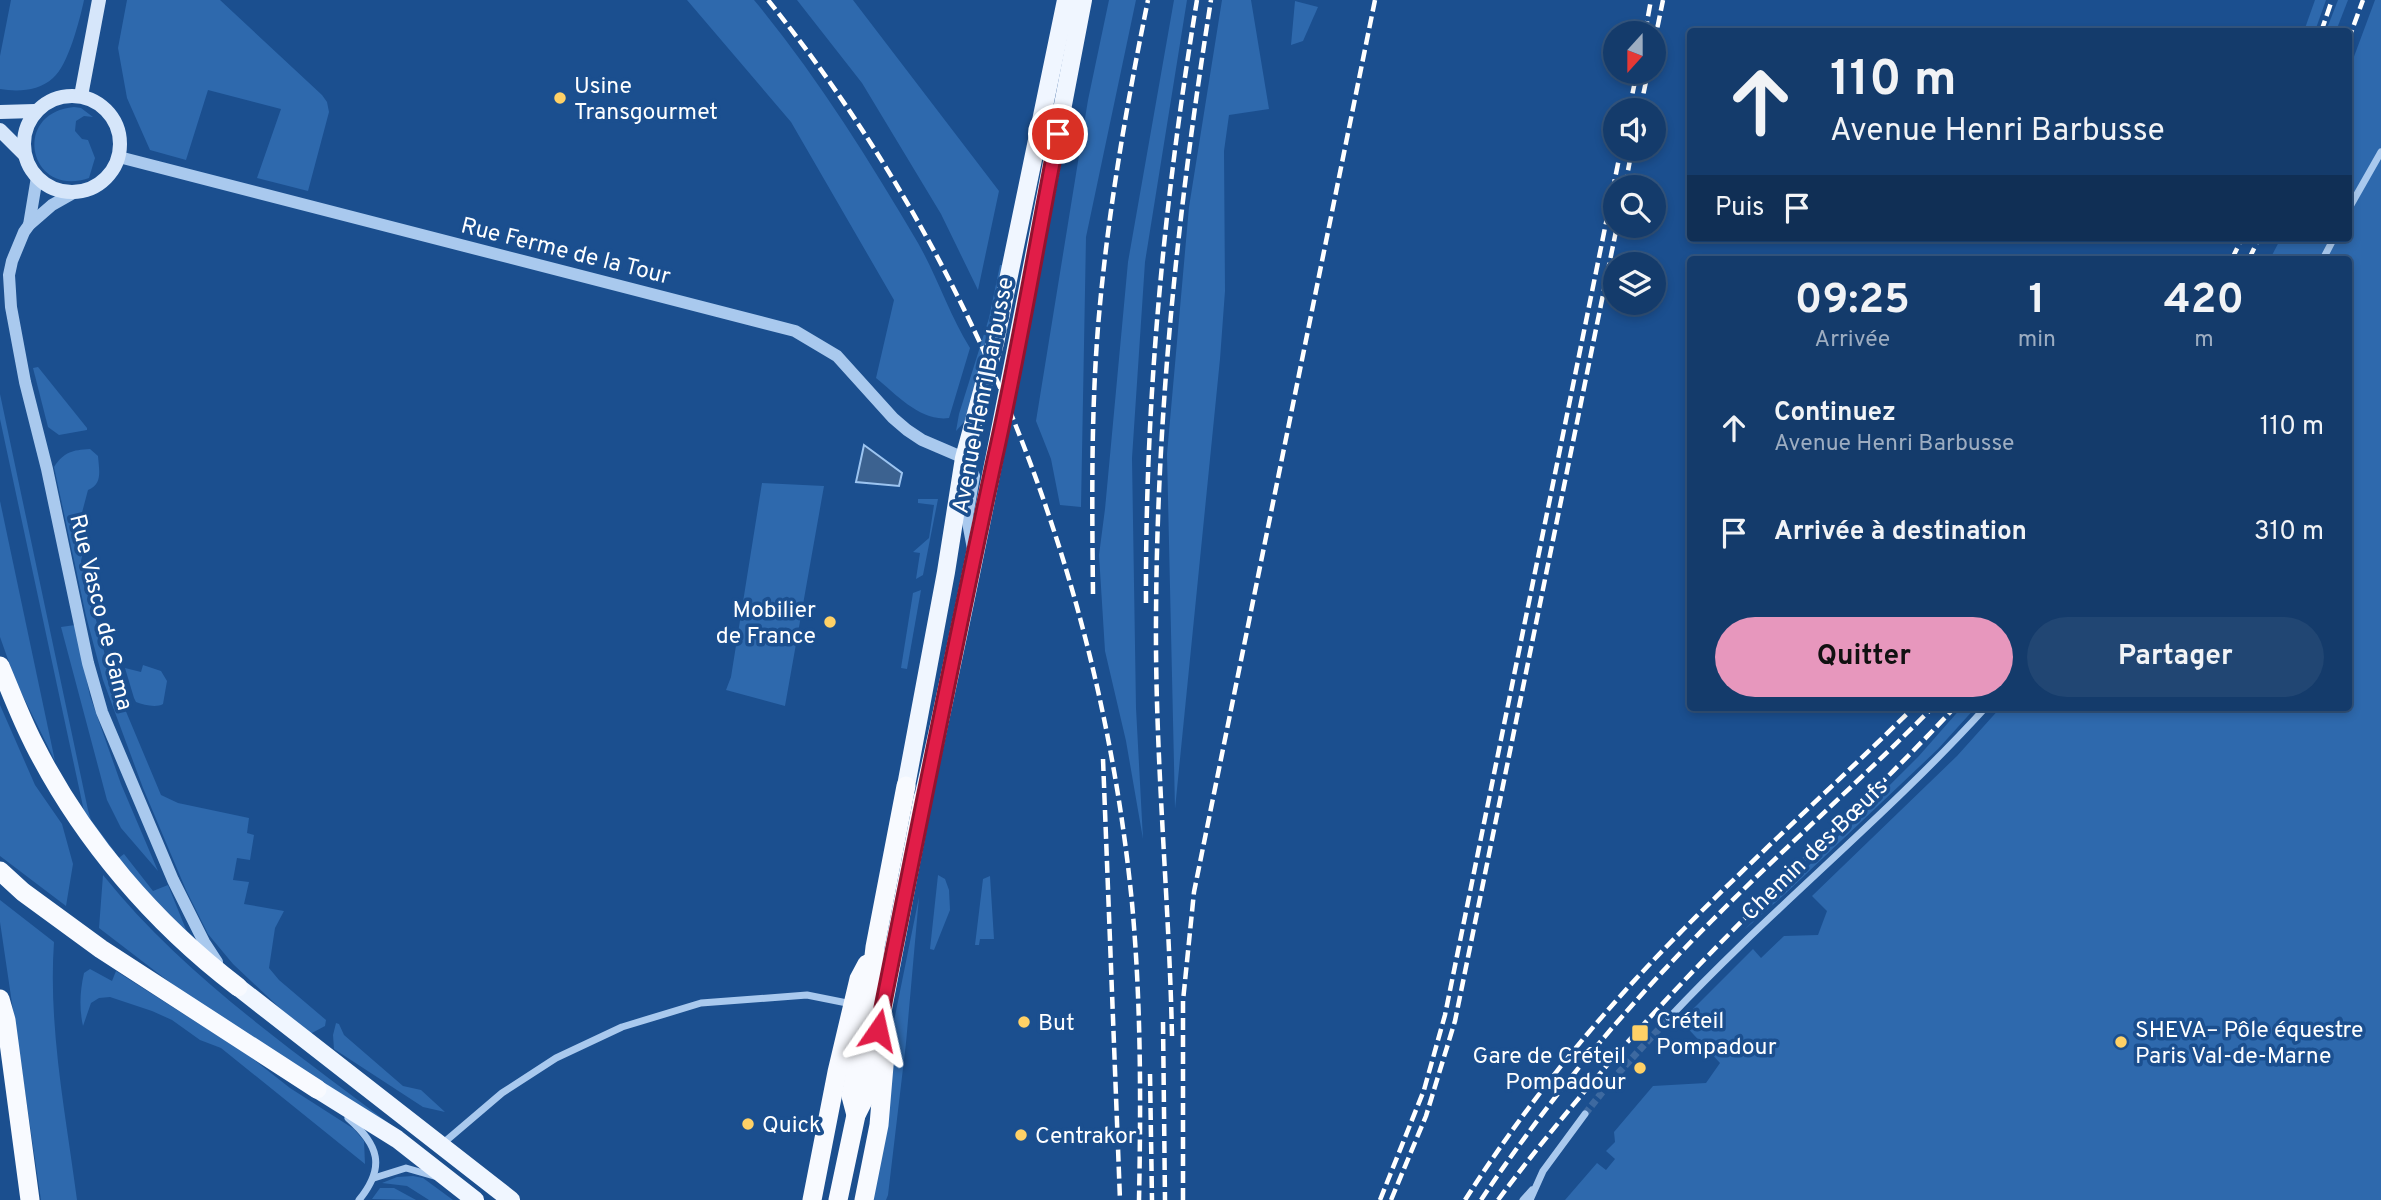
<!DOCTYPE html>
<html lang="fr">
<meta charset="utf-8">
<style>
:root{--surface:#143b6b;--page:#214673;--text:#f1f3f6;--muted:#9dadc1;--line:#33557e;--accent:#e797bd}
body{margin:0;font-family:Overpass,sans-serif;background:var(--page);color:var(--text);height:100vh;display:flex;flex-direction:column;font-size:26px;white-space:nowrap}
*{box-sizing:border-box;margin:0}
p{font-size:23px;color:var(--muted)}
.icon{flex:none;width:38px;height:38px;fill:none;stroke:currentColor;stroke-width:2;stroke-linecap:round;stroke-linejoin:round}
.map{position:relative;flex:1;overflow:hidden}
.sheet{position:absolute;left:1687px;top:256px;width:665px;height:455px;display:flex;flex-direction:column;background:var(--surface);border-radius:7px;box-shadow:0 4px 10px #0003,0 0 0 2px var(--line)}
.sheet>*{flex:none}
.hud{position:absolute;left:1687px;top:28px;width:665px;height:214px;border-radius:7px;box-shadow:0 4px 10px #0003,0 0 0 2px var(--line);background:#143b6b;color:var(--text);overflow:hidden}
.needle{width:46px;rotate:201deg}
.fabs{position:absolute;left:1603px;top:21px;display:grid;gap:14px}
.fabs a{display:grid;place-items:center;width:63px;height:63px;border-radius:50%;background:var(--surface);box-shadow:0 4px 10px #0003,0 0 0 2px var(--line);font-size:35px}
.pin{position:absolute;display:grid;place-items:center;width:60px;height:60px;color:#fff;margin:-30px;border:4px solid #fff;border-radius:50%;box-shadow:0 2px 7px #0007}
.me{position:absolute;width:77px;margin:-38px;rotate:11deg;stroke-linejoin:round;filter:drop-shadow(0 0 5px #0008)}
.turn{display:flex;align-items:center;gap:24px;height:147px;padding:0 28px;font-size:32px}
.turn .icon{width:91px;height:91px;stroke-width:2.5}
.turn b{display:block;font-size:49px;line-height:60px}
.then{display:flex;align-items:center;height:66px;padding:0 28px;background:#0003;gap:14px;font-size:26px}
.eta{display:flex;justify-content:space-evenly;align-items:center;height:119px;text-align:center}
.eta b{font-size:42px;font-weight:700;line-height:49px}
.action{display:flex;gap:14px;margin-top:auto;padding:14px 28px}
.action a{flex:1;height:80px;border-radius:42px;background:var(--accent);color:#111;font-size:28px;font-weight:700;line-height:80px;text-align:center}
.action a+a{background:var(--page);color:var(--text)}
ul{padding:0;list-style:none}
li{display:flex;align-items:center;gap:21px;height:105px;padding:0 28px}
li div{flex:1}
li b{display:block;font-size:26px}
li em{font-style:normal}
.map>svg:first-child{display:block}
.green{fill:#2e69ad}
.water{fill:#3c6290;stroke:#9cc4f0;stroke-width:2}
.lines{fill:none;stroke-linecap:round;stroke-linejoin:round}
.minor-tunnel{stroke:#3d69a0;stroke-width:7;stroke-dasharray:7 3.5;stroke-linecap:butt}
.minor{stroke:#a9c9ee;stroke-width:7}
.tertiary{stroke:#a9c9ee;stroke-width:12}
.secondary{stroke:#d6e6fa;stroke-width:14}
.primary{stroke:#f0f6ff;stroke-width:18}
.trunk{stroke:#f8faff;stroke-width:19}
.rail{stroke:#fff;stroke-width:4.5;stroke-dasharray:12 5;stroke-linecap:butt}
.route-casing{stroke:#92132f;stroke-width:18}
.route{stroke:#e11d48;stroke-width:12}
.poi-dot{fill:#ffd166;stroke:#1b4f8f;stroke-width:2.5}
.labels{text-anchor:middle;stroke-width:7;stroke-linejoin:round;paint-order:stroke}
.poi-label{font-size:23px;fill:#fff;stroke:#1b4f8f;text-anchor:start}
.street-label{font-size:23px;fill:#fff;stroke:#1b4f8f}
</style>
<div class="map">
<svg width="2381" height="1200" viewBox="0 0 2381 1200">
<rect width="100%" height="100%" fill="#1b4f8f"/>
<!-- green -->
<g class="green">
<path d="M 11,0 L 84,0 C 80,19 68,66 53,78 C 39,91 18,92 0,89 L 0,56 Z"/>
<path d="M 127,0 L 220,0 L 322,95 L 327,102 L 329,112 L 308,191 L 257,178 L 281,109 L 208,90 L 186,160 L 150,150 L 127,98 L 118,48 Z"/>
<path d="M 687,0 L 754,0 C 816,75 868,158 918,243 C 937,276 949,314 970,348 L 949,418 C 921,422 897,395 876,378 L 894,300 L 791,122 Z"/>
<path d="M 797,0 L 853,0 L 999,191 L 978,290 L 941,214 L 862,83 Z"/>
<path d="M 1109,0 L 1136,0 L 1086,237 L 1081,507 L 1060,505 L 1051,459 L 1036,421 L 1088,100 Z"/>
<path d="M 1174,0 L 1187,0 L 1145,262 L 1132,458 L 1136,708 L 1143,839 L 1126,741 L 1105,651 L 1099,555 L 1105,509 L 1128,262 Z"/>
<path d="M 1222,0 L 1251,0 L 1269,109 L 1229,115 L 1224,151 L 1225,291 L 1220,359 L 1175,809 L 1167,454 L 1189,207 Z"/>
<path d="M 2315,0 L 2326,0 L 2315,31 L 2304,31 Z"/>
<path d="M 2338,0 L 2348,0 L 2336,31 L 2326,31 Z"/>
<path d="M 2375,0 L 2381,0 L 2381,1200 L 1565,1200 L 1597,1163 L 1606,1170 L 1615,1159 L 1606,1151 L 1615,1142 L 1614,1132 L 1653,1086 L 1706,1083 L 1720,1063 L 1681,1021 L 1753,949 L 1761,958 L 1784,936 L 1818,935 L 1827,911 L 1812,896 L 1957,756 L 2001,707 L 2348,707 L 2348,259 L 2270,259 L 2281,238 L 2348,238 L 2349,70 Z"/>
<path d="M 1295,1 L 1318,7 L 1303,41 L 1291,45 Z"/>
<path d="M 74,107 L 81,108 L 93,117 L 84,116 L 76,121 L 75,131 L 82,139 L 88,140 L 95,158 L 89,178 C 30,199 10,113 74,107 Z"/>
<path d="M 1000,265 L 1003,265 L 995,323 L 965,421 L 956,431 L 959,414 L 989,318 Z"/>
<path d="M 38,367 L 87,428 L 87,430 L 59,435 L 48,427 L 33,368 Z"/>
<path d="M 0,394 L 88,810 L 91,820 L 115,852 L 112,855 L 85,816 L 0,419 Z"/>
<path d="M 90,449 L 98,456 C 99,470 103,484 88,490 L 75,539 L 87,535 L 81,561 L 109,671 L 161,795 L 178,803 L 249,818 L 247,833 L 254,835 L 250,860 L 237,858 L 233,880 L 249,882 L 244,904 L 284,911 L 275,928 L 269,968 L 279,980 L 326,1020 L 325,1026 L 310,1034 L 301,1028 L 233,964 L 208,934 L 186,890 L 143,788 L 103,680 L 86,616 L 54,467 C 64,452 72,450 90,449 Z"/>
<path d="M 762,483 L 824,486 L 785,706 L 726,690 L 731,677 Z"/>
<path d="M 918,499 L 938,499 L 923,575 L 916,579 L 920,553 L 913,552 L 929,538 L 934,505 L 918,503 Z"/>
<path d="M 0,501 L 55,761 L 16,682 L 0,637 Z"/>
<path d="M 921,590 L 907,669 L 901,668 L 913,593 Z"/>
<path d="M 75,625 L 90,696 L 121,784 L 158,871 L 121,828 L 107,800 L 61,627 Z"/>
<path d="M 143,665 L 161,671 L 167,681 L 163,704 C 156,708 144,705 136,702 L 134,698 L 125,668 L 141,672 Z"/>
<path d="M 0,705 L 35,785 L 62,824 L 73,864 L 66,906 L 0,856 Z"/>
<path d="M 1962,707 L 1976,707 L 1938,749 L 1785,894 L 1744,930 L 1918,757 Z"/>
<path d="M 124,854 L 153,891 L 168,885 L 187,932 L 116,860 Z"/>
<path d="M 103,875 C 186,979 299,1054 403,1134 L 185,994 L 99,928 Z"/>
<path d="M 938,875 L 945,879 L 949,890 L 950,910 L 934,950 L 930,949 Z"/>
<path d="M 990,876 L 994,939 L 980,939 L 979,945 L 975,945 L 983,879 Z"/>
<path d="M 919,897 L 906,1043 L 888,1195 L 886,1200 L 871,1200 L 884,1129 L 892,1031 Z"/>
<path d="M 0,900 L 54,942 C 48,1028 66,1115 77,1200 L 41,1200 L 0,922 Z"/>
<path d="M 90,969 L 112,981 L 116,971 L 248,1055 L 290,1088 L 354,1129 L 364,1141 L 365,1164 L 221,1048 L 200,1040 L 172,1020 L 152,1011 L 110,997 L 99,998 L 91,1003 L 83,1026 C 79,1008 80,991 84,973 Z"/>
<path d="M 336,1023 L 339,1024 L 344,1035 L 403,1086 L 421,1090 L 445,1112 L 423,1107 L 334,1049 L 333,1035 Z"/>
<path d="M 413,1176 L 423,1178 L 453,1200 L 429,1200 L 407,1186 L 382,1183 L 397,1177 Z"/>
<path d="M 380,1188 L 394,1188 L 416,1200 L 372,1199 Z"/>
</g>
<!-- water -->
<path class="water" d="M 864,445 L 902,473 L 899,486 L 856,482 Z"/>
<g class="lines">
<!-- minor-tunnel -->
<path class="minor-tunnel" d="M 1585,1114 L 1611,1081 L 1669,1018"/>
<!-- minor -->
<g class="minor">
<path d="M 2348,210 L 2381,152"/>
<path d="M 2323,259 L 2334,238"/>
<path d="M 1669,1018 C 1770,910 1886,817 1986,707"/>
<path d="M 348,1118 C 379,1145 386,1167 359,1200"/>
<path d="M 441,1145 L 502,1093 L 556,1058 L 622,1027 L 701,1003 L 807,995 L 852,1004"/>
<path d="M 374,1178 L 406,1168 L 434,1176"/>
<path d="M 1523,1200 L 1532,1190"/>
<path d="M 1530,1200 L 1543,1171 L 1585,1114"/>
</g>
<!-- tertiary -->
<g class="tertiary">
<path d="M 119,157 L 795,331 L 837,356 L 893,418 L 907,430 L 922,440 L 964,458 L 974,476 L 967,517 L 973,549"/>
<path d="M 75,192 L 52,205 L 29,225 L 24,232 L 12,261 L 9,275 L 11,307 L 25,382 L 47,469 L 88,663 L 102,712 L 173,880 L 204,942 L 217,962"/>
<path d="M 29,225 L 37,177"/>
</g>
<!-- secondary -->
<g class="secondary">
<circle cx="72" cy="144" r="48"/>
<path d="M 81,96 L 99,0"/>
<path d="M 0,112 L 35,111"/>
<path d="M 0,130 L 24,154"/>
</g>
<!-- primary -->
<g class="primary">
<path d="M 906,786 L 946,572 L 964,458 L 995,343 L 1066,0"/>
<path d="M 923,798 C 982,533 1032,267 1083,0"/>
<path d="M 238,987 L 511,1200"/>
<path d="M 317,1089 L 397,1139 L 475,1200"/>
</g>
<!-- trunk -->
<g class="trunk">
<path d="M 0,666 C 11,692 21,719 34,744 C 82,839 154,923 238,987"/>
<path d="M 0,871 L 23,892 L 101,949 L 317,1089"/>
<path d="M 0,999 L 6,1020 L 30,1200"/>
<path d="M 856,1115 L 851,1096 L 869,1000 L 875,947 L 906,786"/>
<path d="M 812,1200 L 837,1072 L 859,979 L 867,964"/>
<path d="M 838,1200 L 856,1115 L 866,1095 L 923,798"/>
<path d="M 864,1200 L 879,1125 L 885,1054"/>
</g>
<!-- rail -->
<g class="rail">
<path d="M 768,0 C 975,258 1100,575 1132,903 C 1141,1002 1141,1101 1139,1200"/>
<path d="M 2321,32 L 2332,0"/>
<path d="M 1645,33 L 1651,0"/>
<path d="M 2348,41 L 2363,0"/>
<path d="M 1654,44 L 1663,0"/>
<path d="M 1629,110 L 1637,72"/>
<path d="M 1640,110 L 1648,72"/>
<path d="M 1625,187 L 1632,149"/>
<path d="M 2232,259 L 2242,238"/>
<path d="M 2249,259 L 2259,238"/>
<path d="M 1093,594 C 1092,505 1091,416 1098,327 C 1107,217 1126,108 1148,0"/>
<path d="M 1146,603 C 1145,400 1164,200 1197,0"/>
<path d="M 1103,759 L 1120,1200"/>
<path d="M 1163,1022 L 1165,1200"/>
<path d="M 1172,1036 C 1169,897 1155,758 1156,619 C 1157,409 1178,208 1211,0"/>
<path d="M 1150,1074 L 1152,1200"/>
<path d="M 1183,1200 L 1183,1001 L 1194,892 L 1375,0"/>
<path d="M 1380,1200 L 1424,1090 L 1445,1015 L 1621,149"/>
<path d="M 1391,1200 L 1426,1116 L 1455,1021 L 1617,226"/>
<path d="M 1465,1200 C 1518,1117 1580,1038 1648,966 C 1733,876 1826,794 1914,707"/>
<path d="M 1481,1200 C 1541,1110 1610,1026 1685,948 C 1765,865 1852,789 1933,707"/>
<path d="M 1498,1200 C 1574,1098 1660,1003 1750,913 C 1818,844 1889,778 1955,707"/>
</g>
</g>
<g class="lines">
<!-- route casing -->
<g class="route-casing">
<path id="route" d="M 878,1030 C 916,839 954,648 995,458 C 1019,351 1037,242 1058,134"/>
</g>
<!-- route -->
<use href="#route" class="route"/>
</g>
<!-- markers -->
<g class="poi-dot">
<circle cx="560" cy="98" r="7"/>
<circle cx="830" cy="622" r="7"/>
<circle cx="1024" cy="1022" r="7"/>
<rect x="1631" y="1024" width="18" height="18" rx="3.5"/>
<circle cx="2121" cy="1042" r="7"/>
<circle cx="1640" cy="1068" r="7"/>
<circle cx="748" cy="1124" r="7"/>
<circle cx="1021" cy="1135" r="7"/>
</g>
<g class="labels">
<!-- poi labels -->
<g class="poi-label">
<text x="574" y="93">Usine<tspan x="574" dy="26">Transgourmet</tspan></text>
<text x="816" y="617" text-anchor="end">Mobilier<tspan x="816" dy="26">de France</tspan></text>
<text x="1656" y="1028">Créteil<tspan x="1656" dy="26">Pompadour</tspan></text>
<text x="1038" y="1030">But</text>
<text x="2135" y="1037">SHEVA– Pôle équestre<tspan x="2135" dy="26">Paris Val-de-Marne</tspan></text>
<text x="1626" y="1063" text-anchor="end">Gare de Créteil<tspan x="1626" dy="26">Pompadour</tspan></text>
<text x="762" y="1132">Quick</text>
<text x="1035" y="1143">Centrakor</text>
</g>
<!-- street labels -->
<g class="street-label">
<text transform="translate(566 250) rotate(14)" y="8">Rue Ferme de la Tour</text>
<text transform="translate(982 395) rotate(-79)" y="8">Avenue Henri Barbusse</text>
<text transform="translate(102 612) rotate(76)" y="8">Rue Vasco de Gama</text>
<text transform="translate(1814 849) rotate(-44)" y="8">Chemin des Bœufs</text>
</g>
</g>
</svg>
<div class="fabs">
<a><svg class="needle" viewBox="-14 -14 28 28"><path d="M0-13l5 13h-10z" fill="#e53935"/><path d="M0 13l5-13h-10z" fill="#9dadc1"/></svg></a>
<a><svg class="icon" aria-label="sound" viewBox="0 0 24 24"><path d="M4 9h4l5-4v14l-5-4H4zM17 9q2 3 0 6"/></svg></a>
<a><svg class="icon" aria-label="search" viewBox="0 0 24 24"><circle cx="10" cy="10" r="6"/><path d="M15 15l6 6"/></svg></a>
<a><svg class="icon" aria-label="layers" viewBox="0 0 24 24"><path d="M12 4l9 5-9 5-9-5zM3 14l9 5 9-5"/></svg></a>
</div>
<div class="pin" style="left:1058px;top:134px;background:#d93025"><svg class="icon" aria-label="arrive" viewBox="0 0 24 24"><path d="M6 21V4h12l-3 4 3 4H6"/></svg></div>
<svg class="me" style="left:878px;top:1030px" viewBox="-20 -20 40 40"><path d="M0-17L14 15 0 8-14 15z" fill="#e11d48" stroke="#fff" stroke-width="4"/></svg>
<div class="hud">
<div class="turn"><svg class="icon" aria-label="ahead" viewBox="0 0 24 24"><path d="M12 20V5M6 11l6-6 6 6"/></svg><div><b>110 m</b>Avenue Henri Barbusse</div></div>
<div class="then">Puis<svg class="icon" aria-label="arrive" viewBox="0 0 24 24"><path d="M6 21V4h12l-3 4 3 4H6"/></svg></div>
</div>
<section class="sheet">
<div class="eta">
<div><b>09:25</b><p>Arrivée</p></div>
<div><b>1</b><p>min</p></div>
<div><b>420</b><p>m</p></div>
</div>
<ul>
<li><svg class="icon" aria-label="ahead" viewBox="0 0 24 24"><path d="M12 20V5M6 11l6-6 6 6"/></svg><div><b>Continuez</b><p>Avenue Henri Barbusse</p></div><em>110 m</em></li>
<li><svg class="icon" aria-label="arrive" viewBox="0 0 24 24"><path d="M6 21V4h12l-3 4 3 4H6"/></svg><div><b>Arrivée à destination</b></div><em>310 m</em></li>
</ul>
<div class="action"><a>Quitter</a><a>Partager</a></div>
</section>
</div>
